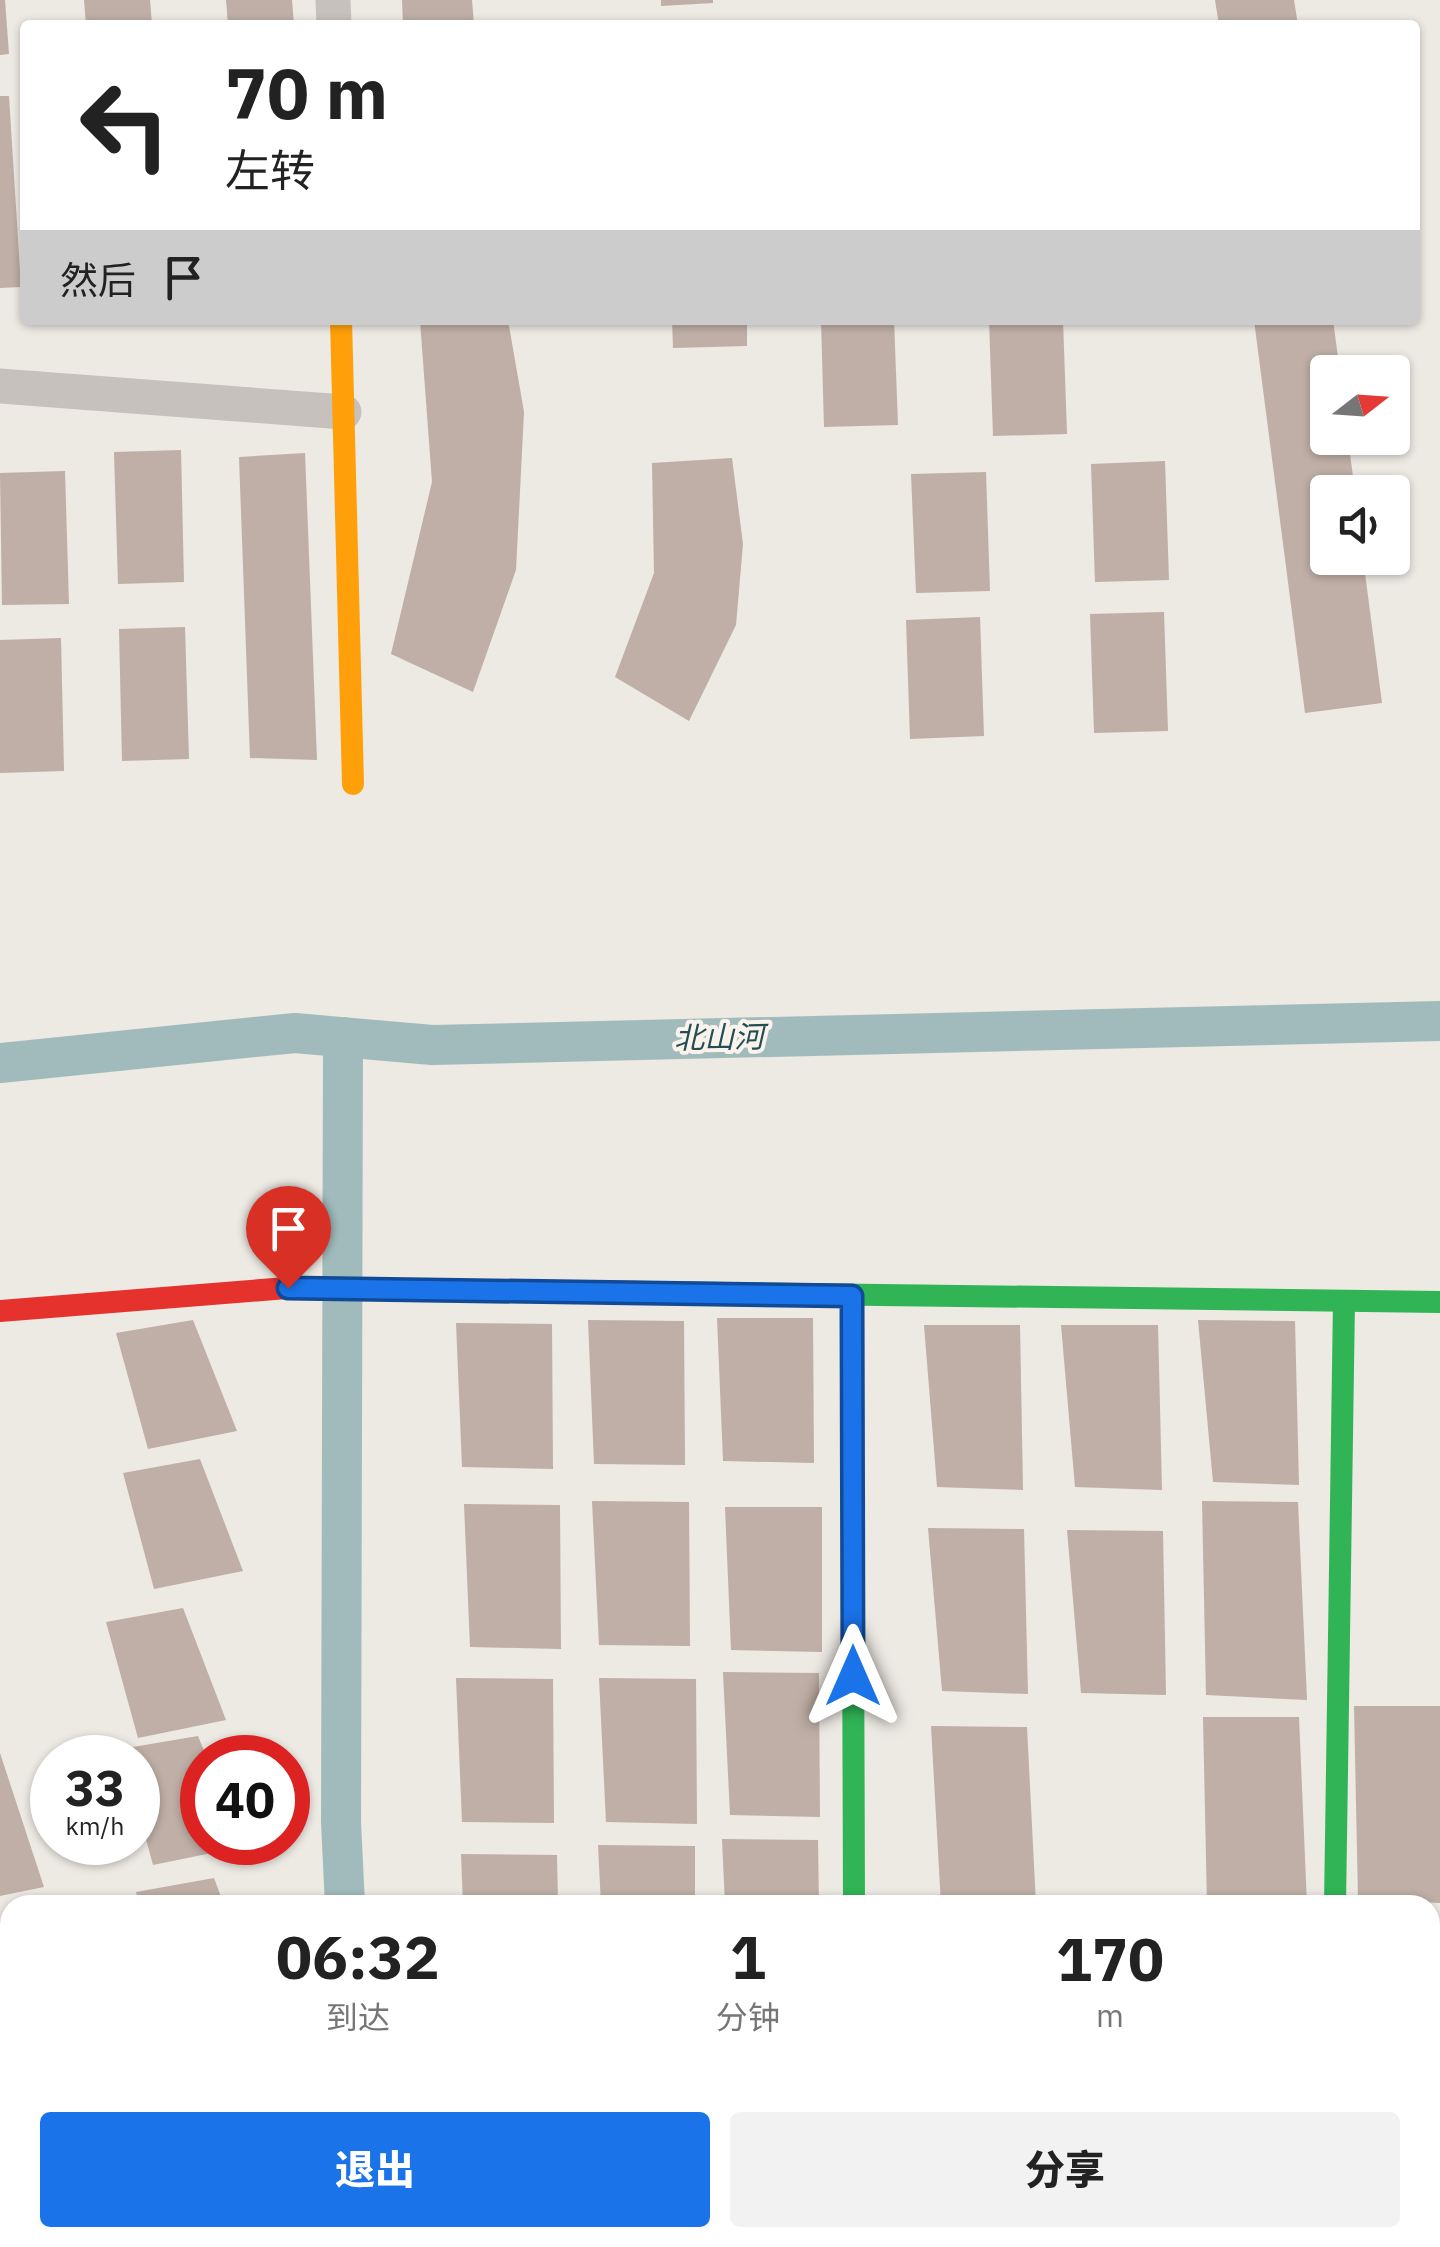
<!DOCTYPE html>
<html lang="zh">
<meta charset="utf-8">
<style>
:root{--surface:#fff;--page:#f2f2f2;--text:#222;--muted:#767676;--accent:#1a73e8}
body{margin:0;font-family:"IBM Plex Sans","Noto Sans SC",sans-serif;background:var(--page);color:var(--text);height:100vh;display:flex;flex-direction:column;font-size:38px;white-space:nowrap}
*{box-sizing:border-box;margin:0}
p{font-size:32px;color:var(--muted)}
.icon{flex:none;width:55px;height:55px;fill:none;stroke:currentColor;stroke-width:2;stroke-linecap:round;stroke-linejoin:round}
.map{position:relative;flex:1;overflow:hidden}
.side{position:absolute;left:0px;top:1895px;width:1440px;height:352px;display:flex;flex-direction:column;background:var(--surface);border-radius:30px 30px 0 0;box-shadow:0 2px 8px #0004}
.side>*{flex:none}
.banner{position:absolute;left:20px;top:20px;width:1400px;height:305px;border-radius:10px;box-shadow:0 2px 8px #0004;background:#fff;color:var(--text);overflow:hidden}
.needle{width:65px;rotate:73deg}
.tools{position:absolute;left:1310px;top:355px;display:grid;gap:20px}
.tools a{display:grid;place-items:center;width:100px;height:100px;border-radius:10px;background:var(--surface);box-shadow:0 2px 8px #0004;font-size:50px}
.speed{position:absolute;left:30px;top:1735px;display:flex;gap:20px;font-size:50px;font-weight:700;text-align:center}
.speed>*{display:grid;place-content:center;width:130px;height:130px;border-radius:50%;background:var(--surface);box-shadow:0 2px 8px #0004;line-height:1}
.speed small{font-size:25px;font-weight:400}
.speed .limit{border:15px solid #d22;background:#fff;color:#111}
.pin{position:absolute;display:grid;place-items:center;width:85px;height:85px;color:#fff;margin:-102px -42px;border-radius:50% 50% 50% 0;rotate:-45deg;box-shadow:0 0 10px #0007}
.pin .icon{rotate:45deg}
.me{position:absolute;width:110px;margin:-55px;rotate:0deg;stroke-linejoin:round;filter:drop-shadow(0 0 8px #0008)}
.turn{display:flex;align-items:center;gap:35px;height:210px;padding:0 40px;font-size:45px}
.turn .icon{width:130px;height:130px;stroke-width:2.5}
.turn b{display:block;font-size:70px;line-height:85px}
.then{display:flex;align-items:center;height:95px;padding:0 40px;background:#0003;gap:20px;font-size:38px}
.eta{display:flex;justify-content:space-evenly;align-items:center;height:170px;text-align:center}
.eta b{font-size:60px;font-weight:800;line-height:70px}
.action{display:flex;gap:20px;margin-top:auto;padding:20px 40px}
.action a{flex:1;height:115px;border-radius:10px;background:var(--accent);color:#fff;font-size:40px;font-weight:800;line-height:115px;text-align:center}
.action a+a{background:var(--page);color:var(--text)}
.map>svg:first-child{display:block}
.lines{fill:none;stroke-linecap:round;stroke-linejoin:round}
.canal{stroke:#a1bbbc;stroke-width:40}
.building{fill:#bfafa6}
.street{stroke:#c6c1bc;stroke-width:35}
.fast{stroke:#30b455;stroke-width:22}
.slow{stroke:#ff9f0a;stroke-width:22}
.jam{stroke:#e5322d;stroke-width:22}
.route-casing{stroke:#114b97;stroke-width:25}
.route{stroke:#1a73e8;stroke-width:18}
.labels{text-anchor:middle;stroke-width:8;stroke-linejoin:round;paint-order:stroke}
.water-label{font-size:30px;font-style:italic;fill:#234e55;stroke:#f9f3eb}
</style>
<div class="map">
<svg width="1440" height="2247" viewBox="0 0 1440 2247">
<rect width="100%" height="100%" fill="#ede9e3"/>
<g class="lines">
<!-- canal -->
<g class="canal">
<path d="M 343,1037 L 341,1822 L 345,1905"/>
<path d="M 0,1063 L 295,1033 L 432,1045 L 1440,1021"/>
<path d="M 375,2238 L 377,2247"/>
</g>
</g>
<!-- building -->
<g class="building">
<path d="M 0,0 L 5,0 L 9,54 L 0,55 Z"/>
<path d="M 84,0 L 150,0 L 152,25 L 86,25 Z"/>
<path d="M 226,0 L 292,0 L 294,25 L 228,25 Z"/>
<path d="M 402,0 L 472,0 L 474,25 L 403,25 Z"/>
<path d="M 661,0 L 713,0 L 713,3 L 661,6 Z"/>
<path d="M 1215,0 L 1294,0 L 1298,25 L 1219,25 Z"/>
<path d="M 0,96 L 9,96 L 21,287 L 0,288 Z"/>
<path d="M 425,320 L 508,320 L 524,412 L 516,570 L 473,692 L 391,654 L 432,482 L 420,321 Z"/>
<path d="M 672,320 L 747,320 L 747,346 L 673,348 Z"/>
<path d="M 821,320 L 894,320 L 898,425 L 824,427 Z"/>
<path d="M 989,320 L 1063,320 L 1067,434 L 993,436 Z"/>
<path d="M 1254,320 L 1333,320 L 1340,372 L 1328,372 L 1328,438 L 1348,438 L 1355,492 L 1328,492 L 1328,558 L 1363,558 L 1382,703 L 1305,713 Z"/>
<path d="M 181,450 L 184,582 L 118,584 L 114,452 Z"/>
<path d="M 305,453 L 317,760 L 250,758 L 239,457 Z"/>
<path d="M 732,458 L 743,544 L 736,625 L 689,721 L 615,677 L 654,573 L 652,463 Z"/>
<path d="M 1165,461 L 1169,580 L 1095,582 L 1091,464 Z"/>
<path d="M 65,471 L 69,604 L 2,605 L 0,473 Z"/>
<path d="M 986,472 L 990,591 L 916,593 L 911,474 Z"/>
<path d="M 1164,612 L 1168,731 L 1094,733 L 1090,614 Z"/>
<path d="M 980,617 L 984,736 L 910,739 L 906,620 Z"/>
<path d="M 185,627 L 189,759 L 122,761 L 119,629 Z"/>
<path d="M 61,638 L 64,771 L 0,773 L 0,640 Z"/>
<path d="M 717,1318 L 813,1318 L 814,1463 L 723,1461 Z"/>
<path d="M 193,1320 L 237,1431 L 148,1449 L 116,1333 Z"/>
<path d="M 588,1320 L 684,1321 L 685,1465 L 594,1464 Z"/>
<path d="M 1198,1320 L 1295,1321 L 1299,1485 L 1213,1482 Z"/>
<path d="M 456,1323 L 552,1324 L 553,1469 L 462,1467 Z"/>
<path d="M 924,1325 L 1020,1325 L 1023,1490 L 937,1487 Z"/>
<path d="M 1061,1325 L 1158,1325 L 1162,1490 L 1075,1487 Z"/>
<path d="M 200,1459 L 243,1571 L 154,1589 L 123,1473 Z"/>
<path d="M 592,1501 L 689,1502 L 690,1646 L 599,1645 Z"/>
<path d="M 1202,1501 L 1298,1502 L 1307,1700 L 1206,1695 Z"/>
<path d="M 464,1504 L 560,1505 L 561,1649 L 470,1647 Z"/>
<path d="M 725,1507 L 822,1507 L 822,1652 L 731,1650 Z"/>
<path d="M 928,1528 L 1024,1529 L 1028,1694 L 942,1691 Z"/>
<path d="M 1067,1530 L 1163,1531 L 1166,1695 L 1081,1693 Z"/>
<path d="M 183,1608 L 226,1720 L 138,1738 L 106,1622 Z"/>
<path d="M 723,1672 L 819,1673 L 820,1817 L 730,1815 Z"/>
<path d="M 456,1678 L 553,1679 L 554,1823 L 462,1822 Z"/>
<path d="M 599,1678 L 696,1679 L 697,1824 L 606,1822 Z"/>
<path d="M 1354,1706 L 1440,1706 L 1440,1903 L 1358,1899 Z"/>
<path d="M 1203,1717 L 1299,1717 L 1307,1905 L 1207,1905 Z"/>
<path d="M 931,1726 L 1027,1727 L 1036,1905 L 941,1905 Z"/>
<path d="M 198,1736 L 207,1758 L 202,1758 L 202,1842 L 240,1842 L 241,1847 L 153,1865 L 138,1810 L 138,1758 L 123,1758 L 121,1749 Z"/>
<path d="M 0,1753 L 44,1887 L 0,1896 Z"/>
<path d="M 722,1839 L 818,1840 L 819,1905 L 725,1905 Z"/>
<path d="M 598,1845 L 695,1846 L 695,1905 L 601,1905 Z"/>
<path d="M 461,1854 L 557,1855 L 558,1905 L 463,1905 Z"/>
<path d="M 214,1878 L 224,1905 L 140,1905 L 136,1892 Z"/>
<path d="M 10,1923 L 10,2043 L 0,2045 L 0,1925 Z"/>
</g>
<g class="lines">
<!-- street -->
<g class="street">
<path d="M 333,0 L 334,25"/>
<path d="M 0,386 L 344,412"/>
<path d="M 0,2136 L 10,2133"/>
</g>
<!-- fast -->
<g class="fast">
<path d="M 653,1292 L 1440,1302"/>
<path d="M 852,1295 L 854,1905"/>
<path d="M 1335,1905 L 1344,1301"/>
</g>
<!-- slow -->
<path class="slow" d="M 341,320 L 353,784"/>
<!-- jam -->
<path class="jam" d="M 0,1311 L 287,1288 L 653,1292"/>
</g>
<g class="lines">
<!-- route casing -->
<g class="route-casing">
<path id="route" d="M 288,1288 L 852,1296 L 853,1676"/>
</g>
<!-- route -->
<use href="#route" class="route"/>
</g>
<g class="labels">
<!-- water labels -->
<g class="water-label">
<text transform="translate(719 1038) rotate(-1)" y="10">北山河</text>
</g>
</g>
</svg>
<div class="tools">
<a><svg class="needle" viewBox="-14 -14 28 28"><path d="M0-13l5 13h-10z" fill="#e53935"/><path d="M0 13l5-13h-10z" fill="#767676"/></svg></a>
<a><svg class="icon" aria-label="sound" viewBox="0 0 24 24"><path d="M4 9h4l5-4v14l-5-4H4zM17 9q2 3 0 6"/></svg></a>
</div>
<div class="speed"><div>33<small>km/h</small></div><div class="limit">40</div></div>
<div class="pin" style="left:288px;top:1288px;background:#d93025"><svg class="icon" aria-label="arrive" viewBox="0 0 24 24"><path d="M6 21V4h12l-3 4 3 4H6"/></svg></div>
<svg class="me" style="left:853px;top:1676px" viewBox="-20 -20 40 40"><path d="M0-17L14 15 0 8-14 15z" fill="#1a73e8" stroke="#fff" stroke-width="4"/></svg>
<div class="banner">
<div class="turn"><svg class="icon" aria-label="left" viewBox="0 0 24 24"><path d="M17 20v-9H6M10 6l-5 5 5 5"/></svg><div><b>70 m</b>左转</div></div>
<div class="then">然后<svg class="icon" aria-label="arrive" viewBox="0 0 24 24"><path d="M6 21V4h12l-3 4 3 4H6"/></svg></div>
</div>
<section class="side">
<div class="eta">
<div><b>06:32</b><p>到达</p></div>
<div><b>1</b><p>分钟</p></div>
<div><b>170</b><p>m</p></div>
</div>
<div class="action"><a>退出</a><a>分享</a></div>
</section>
</div>
